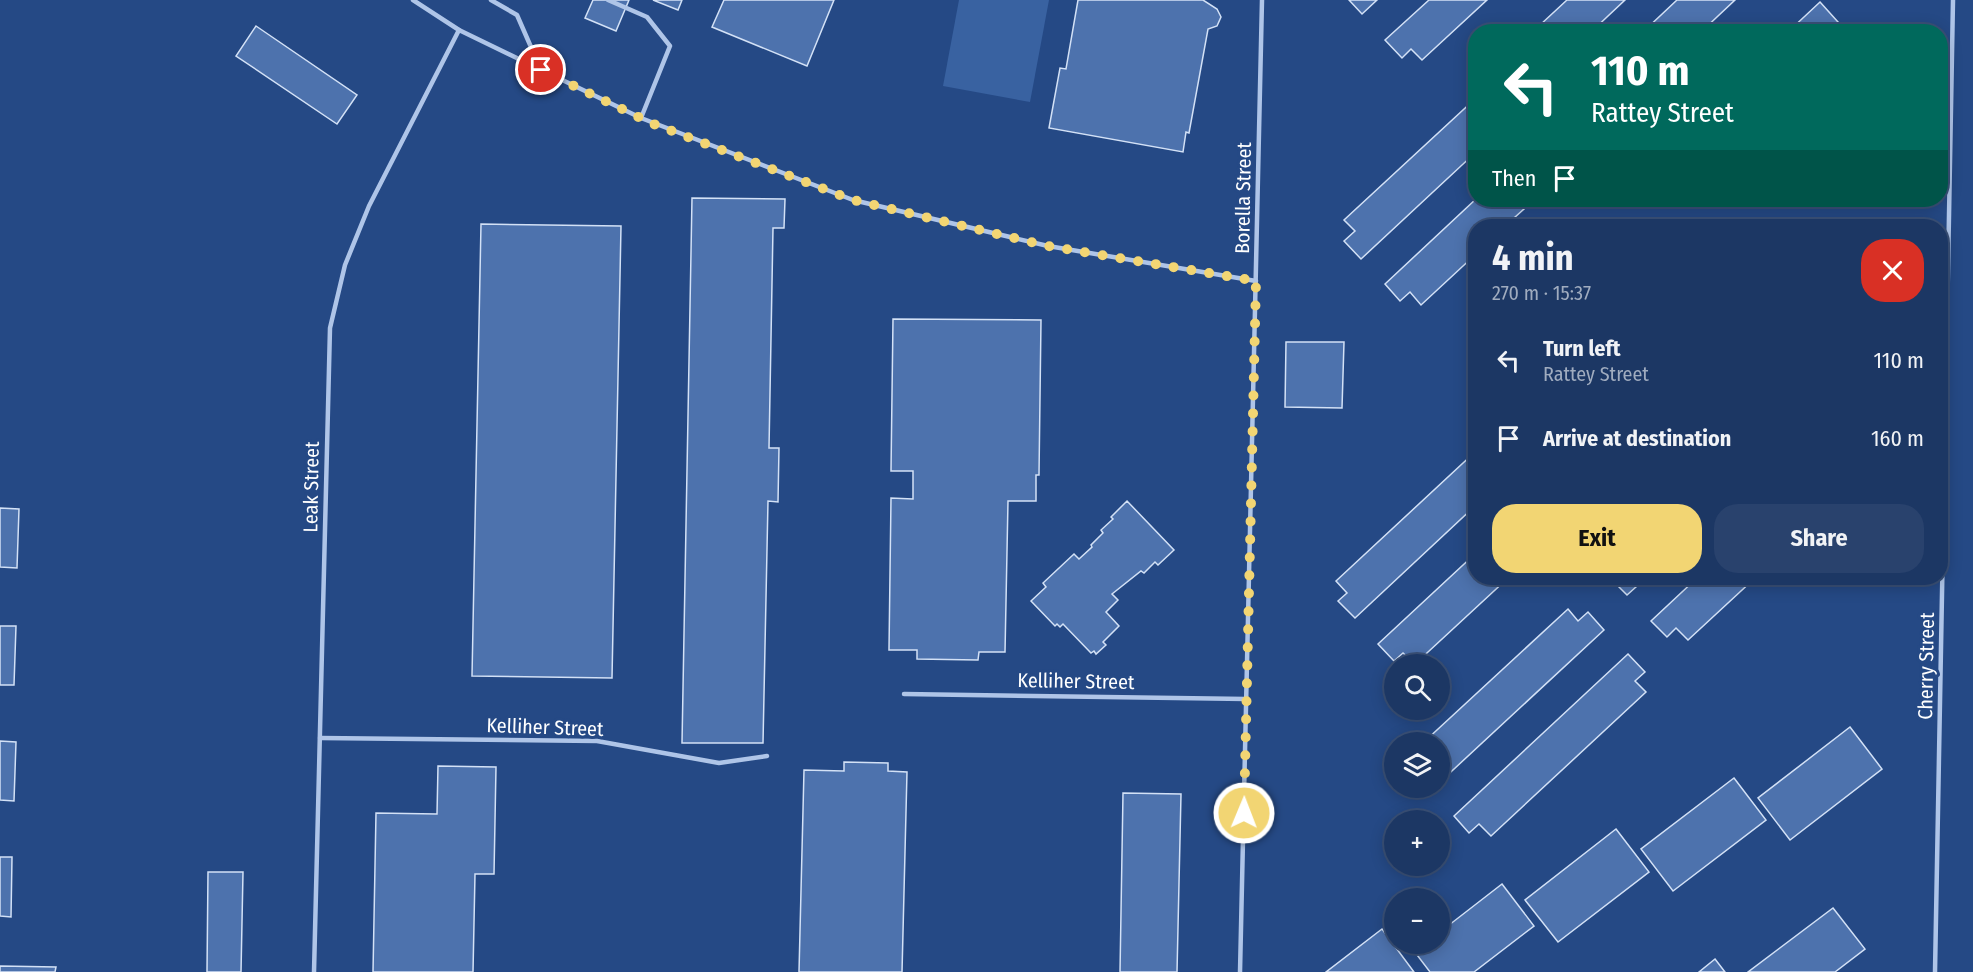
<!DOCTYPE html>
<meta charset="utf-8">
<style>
:root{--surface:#1c3764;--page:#29426d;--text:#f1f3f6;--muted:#a0acbf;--line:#3a5178;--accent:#f2d573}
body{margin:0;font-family:"Fira Sans Condensed",sans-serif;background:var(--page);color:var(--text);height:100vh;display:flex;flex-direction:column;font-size:22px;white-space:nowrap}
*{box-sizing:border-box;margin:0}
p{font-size:20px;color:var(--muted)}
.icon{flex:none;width:33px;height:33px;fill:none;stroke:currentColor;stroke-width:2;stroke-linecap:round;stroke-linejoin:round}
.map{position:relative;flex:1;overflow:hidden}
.panel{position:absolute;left:1468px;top:219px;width:480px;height:366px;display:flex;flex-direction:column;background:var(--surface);border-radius:24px;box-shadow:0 3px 15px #0003,0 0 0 2px var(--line)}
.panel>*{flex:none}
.top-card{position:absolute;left:1468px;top:24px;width:480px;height:183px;border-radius:24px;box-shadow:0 3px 15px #0003,0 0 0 2px var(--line);background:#00695c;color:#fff;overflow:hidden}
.buttons{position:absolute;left:1384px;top:654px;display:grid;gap:12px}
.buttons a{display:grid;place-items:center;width:66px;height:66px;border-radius:50%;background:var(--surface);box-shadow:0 3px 15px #0003,0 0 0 2px var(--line);font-size:30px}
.pin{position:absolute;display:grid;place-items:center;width:51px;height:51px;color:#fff;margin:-26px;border:3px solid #fff;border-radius:50%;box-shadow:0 2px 6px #0007}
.me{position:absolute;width:66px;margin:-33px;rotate:1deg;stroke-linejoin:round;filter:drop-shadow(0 0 4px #0008)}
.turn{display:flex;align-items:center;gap:21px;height:126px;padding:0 24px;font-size:27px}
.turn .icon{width:78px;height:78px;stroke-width:2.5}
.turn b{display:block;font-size:42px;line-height:51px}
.then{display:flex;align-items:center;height:57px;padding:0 24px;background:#0003;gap:12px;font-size:22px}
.round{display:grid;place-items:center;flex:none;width:63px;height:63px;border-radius:24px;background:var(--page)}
.summary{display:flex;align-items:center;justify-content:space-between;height:102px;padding:0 24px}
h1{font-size:36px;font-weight:700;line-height:45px}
.cta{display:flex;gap:12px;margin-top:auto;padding:12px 24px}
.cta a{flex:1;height:69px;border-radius:24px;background:var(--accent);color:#111;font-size:24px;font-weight:700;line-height:69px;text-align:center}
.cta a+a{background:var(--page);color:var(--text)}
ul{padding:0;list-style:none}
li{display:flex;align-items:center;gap:18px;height:78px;padding:0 24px}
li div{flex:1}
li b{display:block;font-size:22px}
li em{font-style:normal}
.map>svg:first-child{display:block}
.green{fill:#3962a1}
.building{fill:#4d72ad;stroke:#d3e1f6;stroke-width:1.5}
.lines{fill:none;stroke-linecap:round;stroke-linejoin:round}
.lane{stroke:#afc5e8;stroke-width:4.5}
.route{stroke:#f2d573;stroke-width:10;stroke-dasharray:0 18}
.labels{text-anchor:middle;stroke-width:6;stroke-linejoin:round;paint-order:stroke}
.street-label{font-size:20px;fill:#fff;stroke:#254985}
</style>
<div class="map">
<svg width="1973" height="972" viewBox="0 0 1973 972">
<rect width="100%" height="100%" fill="#254985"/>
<!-- green -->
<path class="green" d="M 959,0 L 1049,0 L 1030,102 L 943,86 Z"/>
<!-- building -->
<g class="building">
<path d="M 593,0 L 629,0 L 616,31 L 585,18 Z"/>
<path d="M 653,0 L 682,0 L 678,10 Z"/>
<path d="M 724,0 L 834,0 L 807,66 L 712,27 Z"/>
<path d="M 1078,0 L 1203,0 L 1217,9 L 1221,17 L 1217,26 L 1208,29 L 1189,133 L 1186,132 L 1183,152 L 1049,128 L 1060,68 L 1066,69 Z"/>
<path d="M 1349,0 L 1377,0 L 1362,14 Z"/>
<path d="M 1429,0 L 1487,0 L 1422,60 L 1411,49 L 1402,58 L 1385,40 Z"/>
<path d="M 1567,0 L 1625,0 L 1591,32 L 1546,32 L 1540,25 Z"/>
<path d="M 1677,0 L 1735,0 L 1701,32 L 1643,32 Z"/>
<path d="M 1820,2 L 1847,32 L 1788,32 Z"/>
<path d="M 256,26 L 357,95 L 337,124 L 236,56 Z"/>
<path d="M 1476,98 L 1476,152 L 1361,259 L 1344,241 L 1355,231 L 1344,220 Z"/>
<path d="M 692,198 L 785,199 L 784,228 L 773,228 L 769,448 L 779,448 L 778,502 L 768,501 L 763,743 L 682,743 Z"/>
<path d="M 1476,199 L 1534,200 L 1505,226 L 1476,226 L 1476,254 L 1421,305 L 1410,292 L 1400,301 L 1385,284 Z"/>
<path d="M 481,224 L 621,226 L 612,678 L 472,676 Z"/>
<path d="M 893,319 L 1041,320 L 1039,475 L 1036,475 L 1036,501 L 1008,501 L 1005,652 L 979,652 L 978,660 L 917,659 L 917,650 L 889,650 L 891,498 L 913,499 L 913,471 L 891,471 Z"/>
<path d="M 1286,342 L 1344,342 L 1342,408 L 1285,407 Z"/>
<path d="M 1476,451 L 1476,505 L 1355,618 L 1338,601 L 1347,593 L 1336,581 Z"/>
<path d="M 1127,501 L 1174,550 L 1158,565 L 1155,562 L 1144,573 L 1141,571 L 1112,594 L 1118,600 L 1106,612 L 1119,626 L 1103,642 L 1106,645 L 1096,654 L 1094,651 L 1091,653 L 1063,624 L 1060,627 L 1057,624 L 1055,626 L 1031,601 L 1046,587 L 1043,583 L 1074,554 L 1079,559 L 1092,547 L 1091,545 L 1103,533 L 1101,530 L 1113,519 L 1111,517 Z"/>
<path d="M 0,508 L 19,509 L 17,568 L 0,567 Z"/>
<path d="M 1476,553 L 1476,578 L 1508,578 L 1415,664 L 1403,653 L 1394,661 L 1378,644 Z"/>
<path d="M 1610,578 L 1646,578 L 1627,595 Z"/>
<path d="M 1697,578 L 1755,578 L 1688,640 L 1676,628 L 1667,637 L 1651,621 Z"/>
<path d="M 1568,609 L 1578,621 L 1588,612 L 1604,630 L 1440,782 L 1440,742 L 1424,742 Z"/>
<path d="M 0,626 L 16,626 L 14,685 L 0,685 Z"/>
<path d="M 1628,654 L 1645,672 L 1635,681 L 1646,692 L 1491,836 L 1479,824 L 1469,833 L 1454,816 Z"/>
<path d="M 1850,727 L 1882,769 L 1790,840 L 1758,798 Z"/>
<path d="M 0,741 L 16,742 L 14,801 L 0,800 Z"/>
<path d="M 844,762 L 888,763 L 888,771 L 907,772 L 902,972 L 799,972 L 804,770 L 844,771 Z"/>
<path d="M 438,766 L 496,767 L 494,874 L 475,874 L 473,972 L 373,972 L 376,813 L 437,814 Z"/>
<path d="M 1734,778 L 1766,820 L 1673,891 L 1641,849 Z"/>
<path d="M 1123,793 L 1181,794 L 1177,972 L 1120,972 Z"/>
<path d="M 1616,829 L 1649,872 L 1558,942 L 1525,900 Z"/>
<path d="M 0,857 L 12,857 L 11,917 L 0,916 Z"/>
<path d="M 208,872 L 243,872 L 241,972 L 207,972 Z"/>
<path d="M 1502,884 L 1534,926 L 1474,972 L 1430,972 L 1414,951 L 1424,944 L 1440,944 L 1440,932 Z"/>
<path d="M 1833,908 L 1865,949 L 1835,972 L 1748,972 Z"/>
<path d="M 1382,929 L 1414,972 L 1326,972 Z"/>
<path d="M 1715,959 L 1725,972 L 1699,972 Z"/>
<path d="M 0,966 L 56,967 L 55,972 L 0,972 Z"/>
</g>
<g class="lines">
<!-- lane -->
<g class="lane">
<path d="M 413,0 L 459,30 L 641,118 L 853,200 L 1048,246 L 1256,281"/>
<path d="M 491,0 L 517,15 L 541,70"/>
<path d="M 608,0 L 647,17 L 670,46 L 641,118"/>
<path d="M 904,694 L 1246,699"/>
<path d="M 320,738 L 597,741 L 719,763 L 767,756"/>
<path d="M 314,972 L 330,328 L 345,265 L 369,206 L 459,30"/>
<path d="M 1240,972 L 1262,0"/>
<path d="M 1935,972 L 1953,0"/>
</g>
</g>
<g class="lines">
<!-- route -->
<path class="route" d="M 541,70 L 651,123 L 853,200 L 1048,246 L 1256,281 L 1244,813"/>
</g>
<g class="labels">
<!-- street labels -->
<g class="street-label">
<text transform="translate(1243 198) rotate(-89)" y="7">Borella Street</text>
<text transform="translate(311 487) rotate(-89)" y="7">Leak Street</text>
<text transform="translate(1926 666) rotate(-89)" y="7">Cherry Street</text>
<text transform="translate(1076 681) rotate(1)" y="7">Kelliher Street</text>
<text transform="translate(545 727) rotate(2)" y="7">Kelliher Street</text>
</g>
</g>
</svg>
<div class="buttons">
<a><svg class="icon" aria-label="search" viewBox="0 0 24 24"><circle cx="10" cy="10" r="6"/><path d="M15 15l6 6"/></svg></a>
<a><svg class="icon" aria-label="layers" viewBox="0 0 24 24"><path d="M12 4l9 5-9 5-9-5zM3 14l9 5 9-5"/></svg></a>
<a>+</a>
<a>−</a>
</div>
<div class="pin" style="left:541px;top:70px;background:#d93025"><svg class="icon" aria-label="arrive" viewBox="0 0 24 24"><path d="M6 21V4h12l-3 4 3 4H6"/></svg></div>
<svg class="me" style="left:1244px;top:813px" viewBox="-20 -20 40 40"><circle r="17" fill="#f2d573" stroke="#fff" stroke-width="3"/><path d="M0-11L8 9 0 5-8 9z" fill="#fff"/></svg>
<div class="top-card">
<div class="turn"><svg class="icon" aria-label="left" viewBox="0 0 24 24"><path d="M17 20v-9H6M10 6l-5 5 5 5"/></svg><div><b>110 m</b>Rattey Street</div></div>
<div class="then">Then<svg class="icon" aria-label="arrive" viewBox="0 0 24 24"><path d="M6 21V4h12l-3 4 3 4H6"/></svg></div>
</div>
<section class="panel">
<div class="summary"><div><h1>4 min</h1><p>270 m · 15:37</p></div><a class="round" style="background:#d93025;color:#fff"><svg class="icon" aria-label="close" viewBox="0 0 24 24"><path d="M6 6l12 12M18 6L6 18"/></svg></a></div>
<ul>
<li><svg class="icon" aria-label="left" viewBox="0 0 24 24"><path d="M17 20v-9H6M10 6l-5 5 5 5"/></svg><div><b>Turn left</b><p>Rattey Street</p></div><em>110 m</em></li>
<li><svg class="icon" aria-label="arrive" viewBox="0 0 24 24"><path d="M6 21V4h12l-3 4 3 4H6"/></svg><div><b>Arrive at destination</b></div><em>160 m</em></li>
</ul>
<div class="cta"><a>Exit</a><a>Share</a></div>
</section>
</div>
